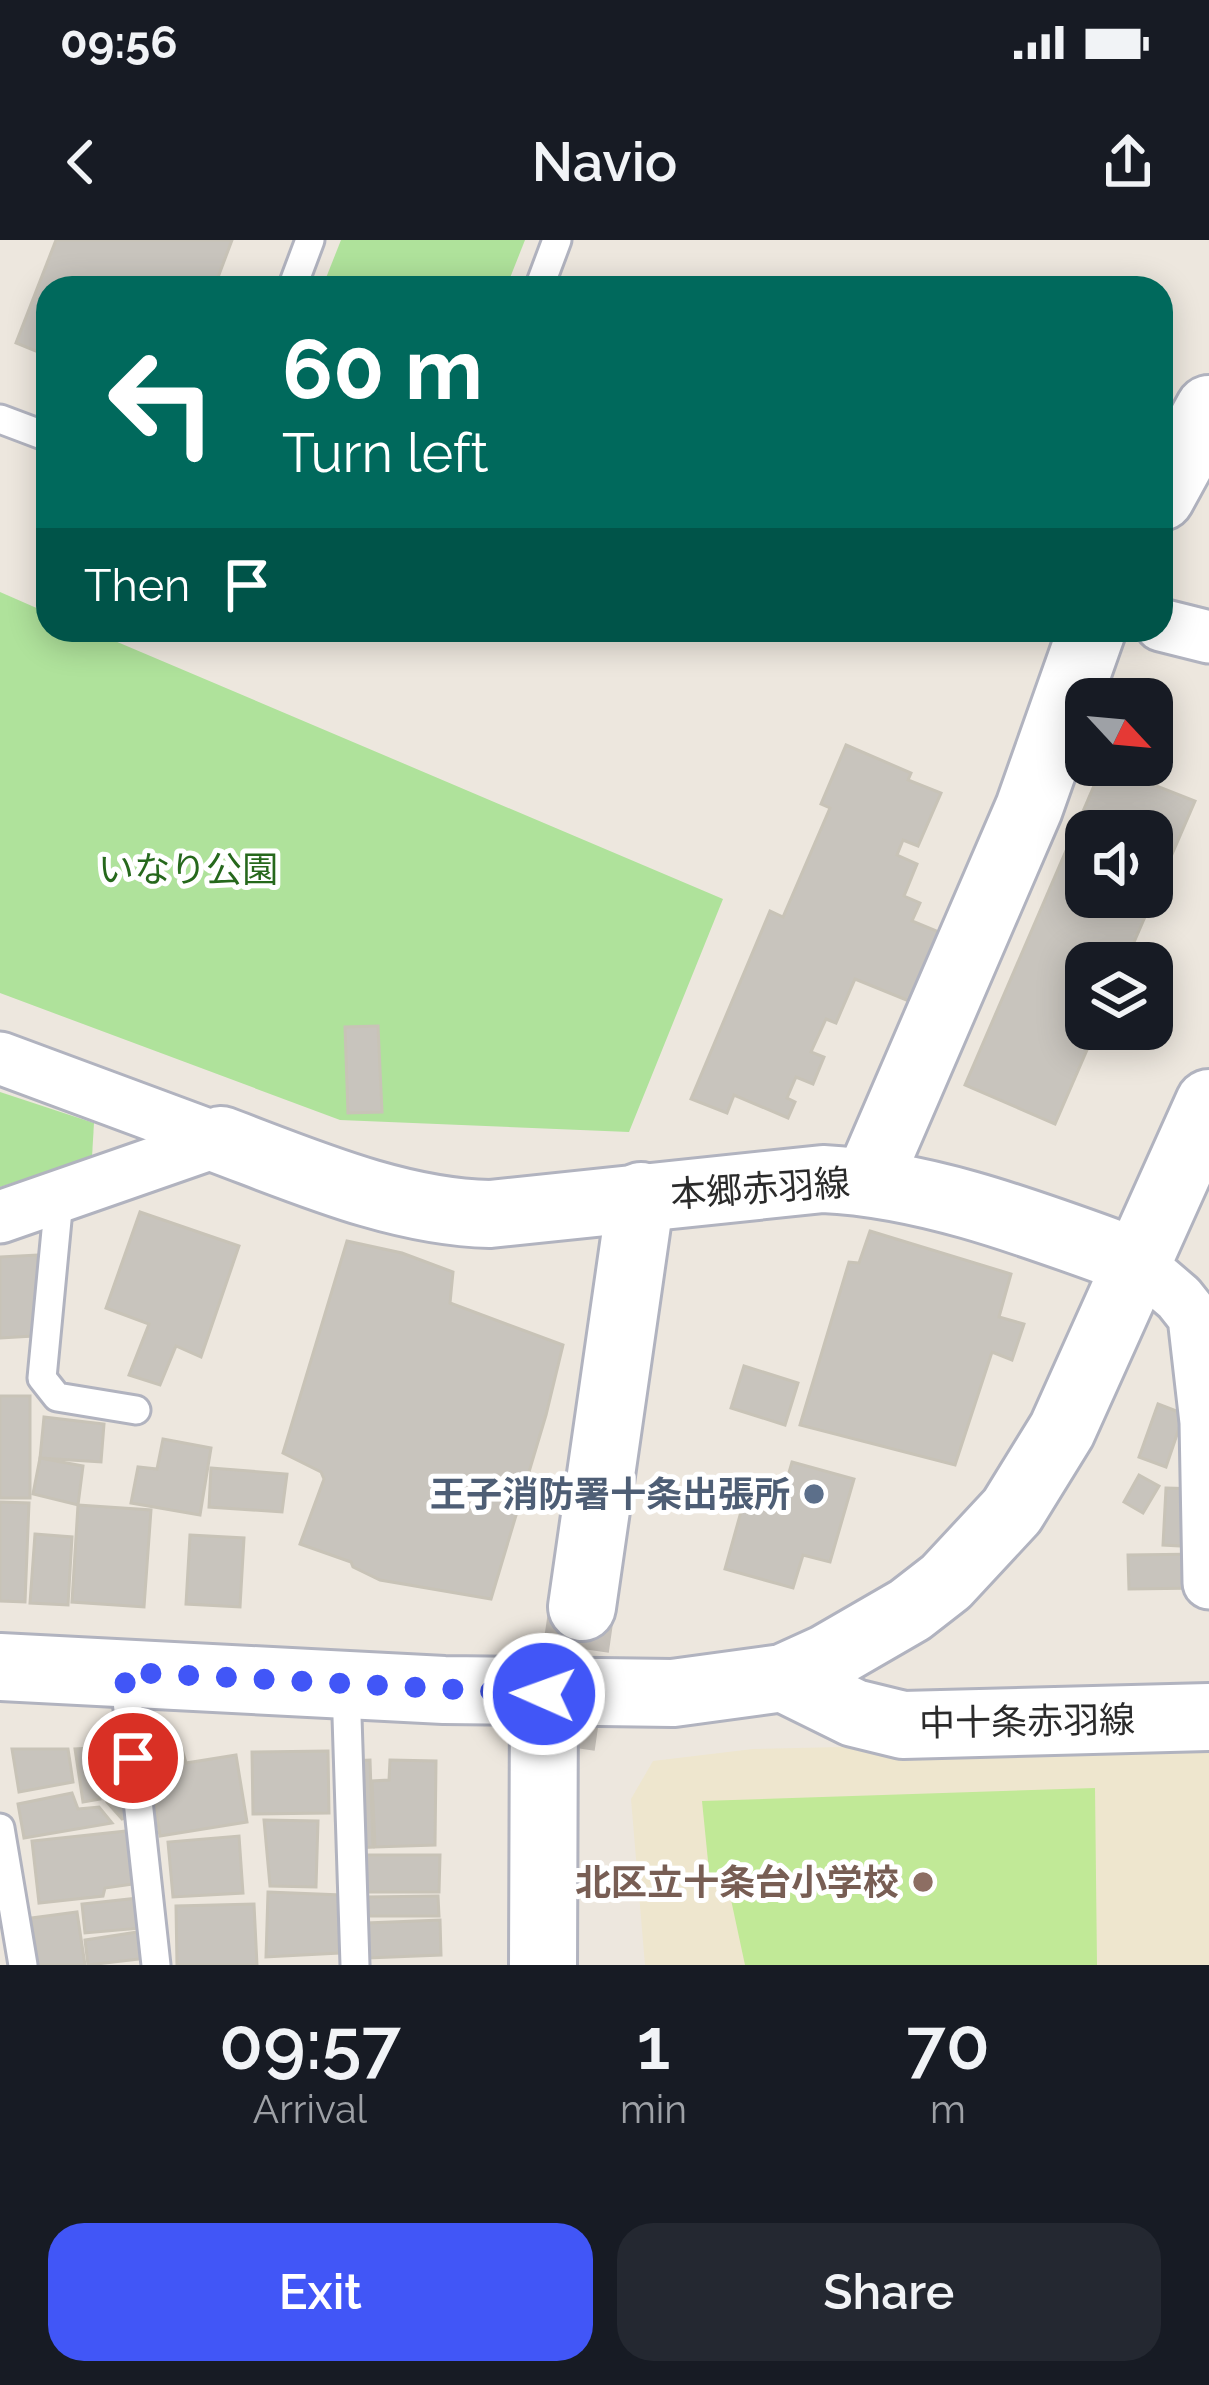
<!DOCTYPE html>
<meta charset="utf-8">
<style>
:root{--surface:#171b24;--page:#242831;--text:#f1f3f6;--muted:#9ea1a6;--accent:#4156f7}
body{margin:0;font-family:Raleway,"Noto Sans JP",sans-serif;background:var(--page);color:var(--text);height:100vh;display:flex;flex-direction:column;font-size:45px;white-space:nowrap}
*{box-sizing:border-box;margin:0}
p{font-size:39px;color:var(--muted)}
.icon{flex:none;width:66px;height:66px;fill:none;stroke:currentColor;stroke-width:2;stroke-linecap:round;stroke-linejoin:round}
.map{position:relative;height:1725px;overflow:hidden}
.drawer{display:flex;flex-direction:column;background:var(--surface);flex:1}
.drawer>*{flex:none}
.hud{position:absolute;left:36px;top:36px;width:1137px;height:366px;border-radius:36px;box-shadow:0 6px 30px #0003;background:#00695c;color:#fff;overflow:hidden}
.needle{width:78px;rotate:116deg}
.fabs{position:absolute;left:1065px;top:438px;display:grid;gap:24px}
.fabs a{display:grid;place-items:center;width:108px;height:108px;border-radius:24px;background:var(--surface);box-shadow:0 6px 30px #0003;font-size:60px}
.pin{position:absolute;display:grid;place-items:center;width:102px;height:102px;color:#fff;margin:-51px;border:6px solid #fff;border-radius:50%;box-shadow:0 3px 12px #0007}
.me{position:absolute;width:132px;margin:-66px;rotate:272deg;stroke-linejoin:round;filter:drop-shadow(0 0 9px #0008)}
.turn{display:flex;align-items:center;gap:42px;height:252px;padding:0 48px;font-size:54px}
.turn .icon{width:156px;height:156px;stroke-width:2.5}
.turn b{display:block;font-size:84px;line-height:102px}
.then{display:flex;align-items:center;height:114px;padding:0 48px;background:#0003;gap:24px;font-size:45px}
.eta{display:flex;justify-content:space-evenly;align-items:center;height:204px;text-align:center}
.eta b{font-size:72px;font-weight:600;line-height:84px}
.cta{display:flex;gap:24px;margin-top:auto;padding:24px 48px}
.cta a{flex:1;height:138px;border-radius:36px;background:var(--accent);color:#fff;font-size:48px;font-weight:600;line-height:138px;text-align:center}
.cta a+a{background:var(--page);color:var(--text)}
.status{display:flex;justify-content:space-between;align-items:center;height:84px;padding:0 60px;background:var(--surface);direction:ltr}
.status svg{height:33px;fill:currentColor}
header{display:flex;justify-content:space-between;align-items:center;height:156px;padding:0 48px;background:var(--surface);font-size:54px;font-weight:600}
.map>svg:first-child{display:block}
.education{fill:#eee6ce}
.green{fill:#afe29b}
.pitch{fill:#c1e997}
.building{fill:#c8c4bd;stroke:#c8c3b7;stroke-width:3;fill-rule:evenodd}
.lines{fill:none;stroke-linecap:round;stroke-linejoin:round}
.secondary-tunnel{stroke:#c6c1ba;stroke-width:66;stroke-dasharray:66 33;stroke-linecap:butt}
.lane-casing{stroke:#b1b3bf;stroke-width:33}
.street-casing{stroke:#b1b3bf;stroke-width:57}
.secondary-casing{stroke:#b1b3bf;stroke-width:72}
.lane{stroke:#fff;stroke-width:27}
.street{stroke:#fff;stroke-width:51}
.secondary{stroke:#fff;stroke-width:66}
.route{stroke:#4156f7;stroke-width:21;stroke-dasharray:0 37.8}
.service-dot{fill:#5c6f8a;stroke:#fff;stroke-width:4.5}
.education-dot{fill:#8d6e63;stroke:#fff;stroke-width:4.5}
.labels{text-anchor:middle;stroke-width:10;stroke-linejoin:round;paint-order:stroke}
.park-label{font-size:36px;fill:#26681c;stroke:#fff}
.street-label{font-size:36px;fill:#2b2b2b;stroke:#fff}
.service-label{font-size:36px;font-weight:bold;fill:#4e5e75;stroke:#fff;text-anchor:end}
.education-label{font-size:36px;font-weight:bold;fill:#785e54;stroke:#fff;text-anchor:end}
</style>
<div class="status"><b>09:56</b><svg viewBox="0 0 49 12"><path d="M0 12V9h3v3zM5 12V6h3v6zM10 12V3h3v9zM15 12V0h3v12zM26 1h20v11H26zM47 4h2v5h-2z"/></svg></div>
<header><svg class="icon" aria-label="back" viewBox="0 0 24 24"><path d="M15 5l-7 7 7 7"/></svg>Navio<svg class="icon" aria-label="share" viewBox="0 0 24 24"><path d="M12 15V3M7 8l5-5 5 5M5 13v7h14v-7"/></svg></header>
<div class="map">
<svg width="1209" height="1725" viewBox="0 0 1209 1725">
<rect width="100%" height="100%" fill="#ede7de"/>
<!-- education -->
<path class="education" d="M 1209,1499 L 1209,1725 L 645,1725 L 631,1559 L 653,1521 L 753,1509 Z"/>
<!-- green -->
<g class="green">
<path d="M 341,0 L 525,0 L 506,48 L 322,48 Z"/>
<path d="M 0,352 L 48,373 L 48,390 L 89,390 L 723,659 L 629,892 L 340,880 L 0,753 Z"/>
<path d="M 0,852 L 94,883 L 92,917 L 0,947 Z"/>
</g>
<!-- pitch -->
<path class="pitch" d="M 1095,1548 L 1097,1725 L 745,1725 L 727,1641 L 710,1641 L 702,1561 Z"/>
<!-- building -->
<g class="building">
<path d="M 56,0 L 232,0 L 214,48 L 48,48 L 48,116 L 16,103 Z"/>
<path d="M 1152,493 L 1164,497 L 1154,529 L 1142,525 L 1152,525 Z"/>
<path d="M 846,505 L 911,533 L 908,540 L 941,553 L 918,606 L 903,600 L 897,615 L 917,624 L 904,656 L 920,663 L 912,681 L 939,692 L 909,761 L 855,739 L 836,783 L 826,779 L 811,812 L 824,817 L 813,844 L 796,837 L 787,858 L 795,862 L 788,878 L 734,855 L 727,873 L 691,859 L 770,671 L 783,677 L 830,568 L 821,564 Z"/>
<path d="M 1103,525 L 1195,561 L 1125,723 L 1086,723 L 1086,789 L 1096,789 L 1055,884 L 965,845 ZM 1086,591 L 1152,591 L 1152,657 L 1086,657 Z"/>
<path d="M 378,786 L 382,872 L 348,873 L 345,787 Z"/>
<path d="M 140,972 L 239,1006 L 201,1117 L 176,1106 L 160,1145 L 129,1135 L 149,1084 L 106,1068 Z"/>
<path d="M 870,991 L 1011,1034 L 999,1077 L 1024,1084 L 1012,1120 L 992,1112 L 955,1225 L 800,1185 L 849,1022 L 859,1023 Z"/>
<path d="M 347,1001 L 402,1013 L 453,1032 L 450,1063 L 563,1105 L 546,1175 L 491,1359 L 380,1340 L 353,1327 L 351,1322 L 300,1304 L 324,1239 L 321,1232 L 283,1213 Z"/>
<path d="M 37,1015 L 40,1057 L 33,1096 L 0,1098 L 0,1017 Z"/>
<path d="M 744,1126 L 798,1143 L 785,1185 L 731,1168 Z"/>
<rect x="0" y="1156" width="30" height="102"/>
<path d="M 1158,1164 L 1184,1174 L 1166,1227 L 1139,1217 Z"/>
<path d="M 44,1177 L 104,1184 L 101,1222 L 40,1218 Z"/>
<path d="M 163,1199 L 211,1208 L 200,1275 L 131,1263 L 138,1227 L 157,1229 Z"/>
<path d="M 40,1218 L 83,1226 L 78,1265 L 33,1254 Z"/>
<path d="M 792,1222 L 854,1239 L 830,1322 L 803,1315 L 793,1348 L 725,1329 L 744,1261 L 778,1271 Z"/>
<path d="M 211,1228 L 287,1234 L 282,1272 L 209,1267 Z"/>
<path d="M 1139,1235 L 1159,1246 L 1143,1273 L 1124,1262 Z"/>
<path d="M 1166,1248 L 1199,1249 L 1197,1307 L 1163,1305 Z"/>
<path d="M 0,1262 L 29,1263 L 25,1362 L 0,1361 Z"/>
<path d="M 78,1265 L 151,1270 L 144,1367 L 72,1362 Z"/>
<path d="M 35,1294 L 72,1297 L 68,1365 L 30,1363 Z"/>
<path d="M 190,1295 L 244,1298 L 240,1367 L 186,1364 Z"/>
<path d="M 1201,1314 L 1202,1348 L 1129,1349 L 1128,1315 Z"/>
<path d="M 94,1508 L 100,1559 L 83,1562 L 75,1509 Z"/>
<path d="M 12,1509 L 68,1509 L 73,1542 L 19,1552 Z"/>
<path d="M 119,1509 L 127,1577 L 122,1579 L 107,1562 L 100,1510 Z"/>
<path d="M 182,1509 L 186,1523 L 236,1515 L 247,1582 L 160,1596 L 147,1515 Z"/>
<path d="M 328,1511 L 329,1573 L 253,1574 L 252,1512 Z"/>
<path d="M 370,1520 L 373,1607 L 354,1608 L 351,1521 Z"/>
<path d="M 390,1520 L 436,1521 L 435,1605 L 375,1607 L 372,1541 L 389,1540 Z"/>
<path d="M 72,1553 L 78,1569 L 99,1567 L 112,1583 L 24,1598 L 18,1564 Z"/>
<path d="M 264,1580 L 318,1581 L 316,1647 L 270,1646 Z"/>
<path d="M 127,1591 L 133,1644 L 105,1648 L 103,1656 L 39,1663 L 32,1601 Z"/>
<path d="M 239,1596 L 243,1653 L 173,1657 L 168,1602 Z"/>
<path d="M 357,1615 L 440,1615 L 439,1652 L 358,1652 Z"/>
<path d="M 268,1652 L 341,1655 L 339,1713 L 266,1717 Z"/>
<path d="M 438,1656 L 439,1676 L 369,1676 L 368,1657 Z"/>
<path d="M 139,1658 L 142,1688 L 85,1693 L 82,1664 Z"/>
<path d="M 254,1664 L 257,1725 L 177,1725 L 176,1666 Z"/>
<path d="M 77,1672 L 85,1725 L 38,1725 L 31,1678 Z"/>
<path d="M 440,1680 L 441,1715 L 368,1718 L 367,1683 Z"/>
<path d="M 144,1691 L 148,1718 L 88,1725 L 85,1700 Z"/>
</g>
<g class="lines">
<!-- secondary-tunnel -->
<path class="secondary-tunnel" d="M 562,1506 L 582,1367"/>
<!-- lane casing -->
<g class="lane-casing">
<g id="lane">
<path d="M 292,48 L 310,0"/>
<path d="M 539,48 L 557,0"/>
<path d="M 0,179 L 48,197"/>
<path d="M 59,959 L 42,1138 L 57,1157 L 136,1170"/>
<path d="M 124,1433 L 156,1725"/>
<path d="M 346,1446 L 355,1725"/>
<path d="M 0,1588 L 23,1725"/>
</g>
</g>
<!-- street casing -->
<g class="street-casing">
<g id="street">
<path d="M 1161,385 L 1209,397"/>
<path d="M 0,818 L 221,900"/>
<path d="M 0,977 L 221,900"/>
<path d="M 1137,1022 L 1179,1058 L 1194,1077 L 1206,1182 L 1209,1343"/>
</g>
</g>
<!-- secondary casing -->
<g class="secondary-casing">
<g id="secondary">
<path d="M 1161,257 L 1209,169"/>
<path d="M 221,900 C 306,932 398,972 490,974 L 823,939 C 930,944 1037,986 1137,1022"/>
<path d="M 868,941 L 1029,568 L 1092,390"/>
<path d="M 582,1367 L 641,956"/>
<path d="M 0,1427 L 444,1450 L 673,1453 L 783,1438 L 827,1418 L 910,1370 L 946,1342 L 1012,1271 L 1062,1190 L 1209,863"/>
<path d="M 783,1438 L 854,1473 L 903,1485 L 1209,1477"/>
<path d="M 543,1725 L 544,1454"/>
</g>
</g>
<!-- lane -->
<use href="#lane" class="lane"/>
<!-- street -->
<use href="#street" class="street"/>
<!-- secondary -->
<use href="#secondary" class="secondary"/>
</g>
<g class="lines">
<!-- route -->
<path class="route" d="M 133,1518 L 124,1432 L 544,1454"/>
</g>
<!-- markers -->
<circle class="service-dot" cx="814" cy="1254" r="12"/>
<circle class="education-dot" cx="923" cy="1642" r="12"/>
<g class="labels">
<!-- park labels -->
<g class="park-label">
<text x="188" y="642">いなり公園</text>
</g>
<!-- street labels -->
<g class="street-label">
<text transform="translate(760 948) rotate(-4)" y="13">本郷赤羽線</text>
<text transform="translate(1027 1481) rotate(-1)" y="13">中十条赤羽線</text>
</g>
<!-- service labels -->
<g class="service-label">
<text x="790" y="1267">王子消防署十条出張所</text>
</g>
<!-- education labels -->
<g class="education-label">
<text x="899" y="1655">北区立十条台小学校</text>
</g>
</g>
</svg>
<div class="fabs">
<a><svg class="needle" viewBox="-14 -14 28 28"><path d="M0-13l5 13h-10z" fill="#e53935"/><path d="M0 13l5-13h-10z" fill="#9ea1a6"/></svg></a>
<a><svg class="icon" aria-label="sound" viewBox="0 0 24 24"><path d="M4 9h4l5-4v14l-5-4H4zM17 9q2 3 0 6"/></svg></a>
<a><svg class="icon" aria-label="layers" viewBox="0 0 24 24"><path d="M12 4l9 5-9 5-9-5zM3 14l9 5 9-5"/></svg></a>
</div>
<div class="pin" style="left:133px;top:1518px;background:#d93025"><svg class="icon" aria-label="arrive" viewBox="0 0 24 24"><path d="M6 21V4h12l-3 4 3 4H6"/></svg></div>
<svg class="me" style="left:544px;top:1454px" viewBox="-20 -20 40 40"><circle r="17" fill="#4156f7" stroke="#fff" stroke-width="3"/><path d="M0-11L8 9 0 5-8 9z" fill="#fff"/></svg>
<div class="hud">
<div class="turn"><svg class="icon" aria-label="left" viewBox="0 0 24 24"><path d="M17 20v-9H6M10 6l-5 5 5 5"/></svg><div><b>60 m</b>Turn left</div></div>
<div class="then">Then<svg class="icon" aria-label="arrive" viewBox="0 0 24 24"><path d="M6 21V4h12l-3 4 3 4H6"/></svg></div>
</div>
</div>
<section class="drawer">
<div class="eta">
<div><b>09:57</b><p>Arrival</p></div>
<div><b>1</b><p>min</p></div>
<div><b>70</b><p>m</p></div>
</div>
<div class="cta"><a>Exit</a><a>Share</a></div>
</section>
